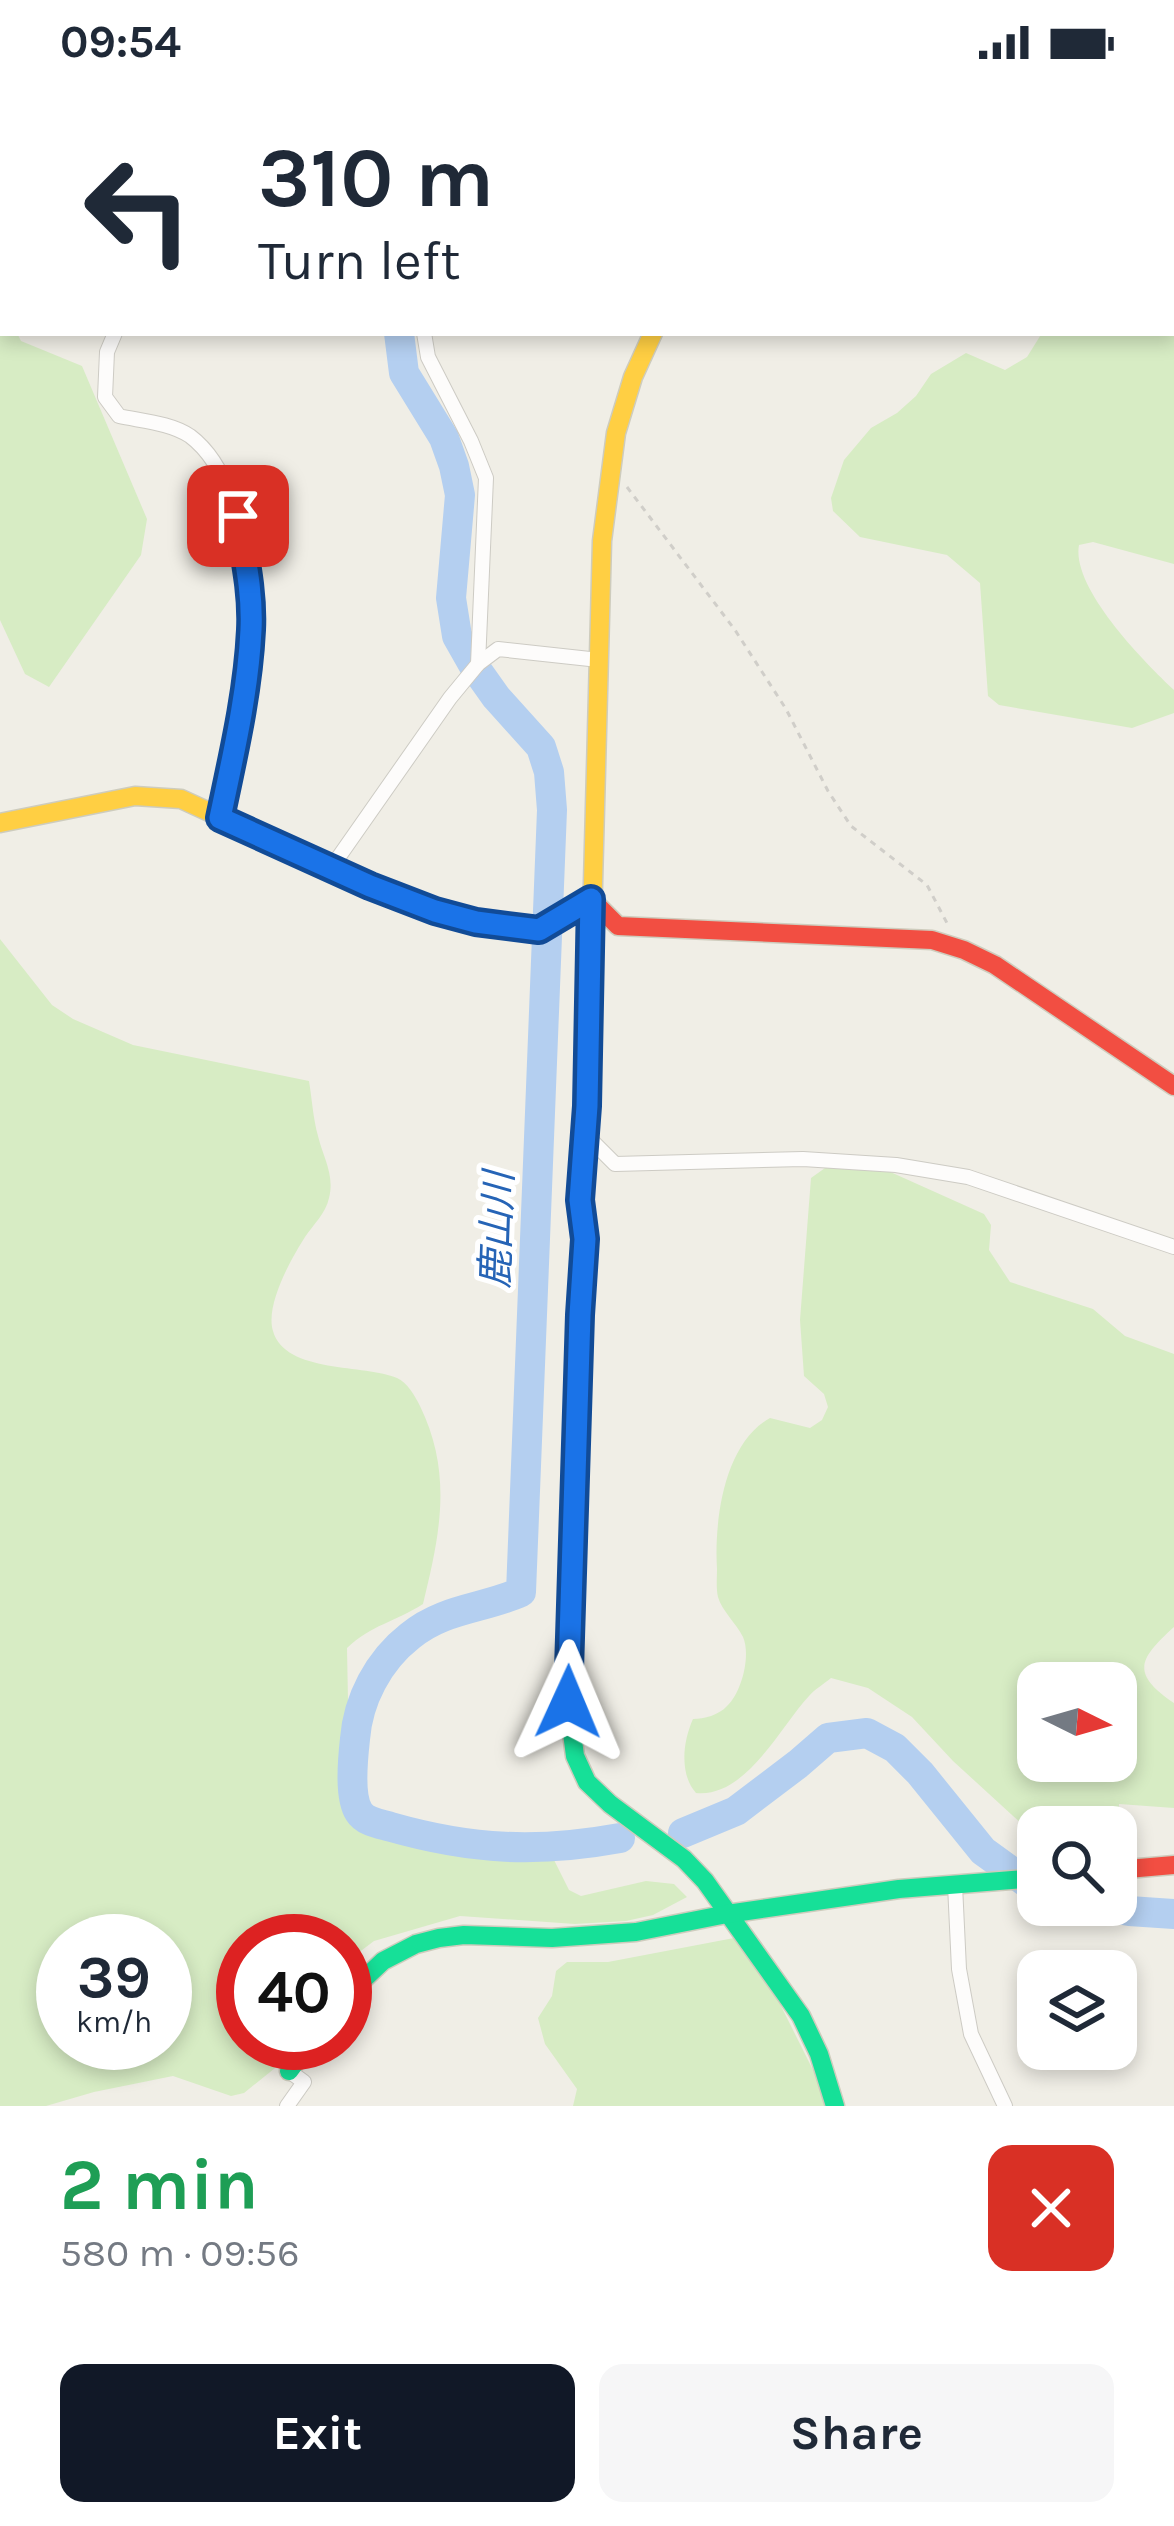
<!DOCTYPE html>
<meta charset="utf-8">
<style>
:root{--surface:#fff;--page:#f6f6f7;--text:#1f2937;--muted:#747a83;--accent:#111827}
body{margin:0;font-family:Karla,"Noto Sans JP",sans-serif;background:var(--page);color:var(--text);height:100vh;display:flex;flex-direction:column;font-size:45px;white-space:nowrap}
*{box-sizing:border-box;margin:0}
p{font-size:39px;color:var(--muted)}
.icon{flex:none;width:66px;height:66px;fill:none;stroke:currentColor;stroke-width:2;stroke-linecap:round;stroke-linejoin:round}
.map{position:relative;height:2022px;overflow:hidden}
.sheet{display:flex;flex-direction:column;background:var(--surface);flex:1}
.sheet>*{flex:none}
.top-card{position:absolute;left:0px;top:0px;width:1176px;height:252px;box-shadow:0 6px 18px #0003;background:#fff;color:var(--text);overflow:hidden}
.needle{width:78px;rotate:95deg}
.fabs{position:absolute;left:1017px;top:1578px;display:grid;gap:24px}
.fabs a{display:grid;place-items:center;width:120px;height:120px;border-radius:24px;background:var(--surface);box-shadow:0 6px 18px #0003;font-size:60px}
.speed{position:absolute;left:36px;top:1830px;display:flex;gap:24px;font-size:60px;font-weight:700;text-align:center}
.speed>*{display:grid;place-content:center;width:156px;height:156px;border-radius:50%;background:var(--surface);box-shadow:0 6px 18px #0003;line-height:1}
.speed small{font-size:30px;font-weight:400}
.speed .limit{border:18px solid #d22;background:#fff;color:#111}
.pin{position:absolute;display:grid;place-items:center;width:102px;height:102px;color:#fff;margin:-51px;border-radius:24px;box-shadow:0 6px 18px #0006}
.me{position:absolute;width:132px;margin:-66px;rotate:1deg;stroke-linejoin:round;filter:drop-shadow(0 0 9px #0008)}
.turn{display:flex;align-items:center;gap:42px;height:252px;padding:0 60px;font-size:54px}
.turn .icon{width:156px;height:156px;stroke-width:2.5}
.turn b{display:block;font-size:84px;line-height:102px}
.round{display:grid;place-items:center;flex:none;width:126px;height:126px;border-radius:24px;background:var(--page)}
.head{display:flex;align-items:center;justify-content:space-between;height:204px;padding:0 60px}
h1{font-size:72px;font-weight:700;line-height:90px;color:#1e9e55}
.primary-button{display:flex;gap:24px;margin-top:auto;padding:24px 60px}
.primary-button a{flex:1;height:138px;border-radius:24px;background:var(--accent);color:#fff;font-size:48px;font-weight:700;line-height:138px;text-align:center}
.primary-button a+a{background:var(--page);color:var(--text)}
.status{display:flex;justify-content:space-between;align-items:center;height:84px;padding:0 60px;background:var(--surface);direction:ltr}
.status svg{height:33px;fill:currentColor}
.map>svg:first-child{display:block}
.green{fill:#d7ecc4;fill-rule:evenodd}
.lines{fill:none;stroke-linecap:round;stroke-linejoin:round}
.river{stroke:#b4cff0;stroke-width:30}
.street-casing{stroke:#cdcbc4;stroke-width:16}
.fast-casing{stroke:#ceccbd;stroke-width:21}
.slow-casing{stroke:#ceccbd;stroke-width:21}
.jam-casing{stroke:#ceccbd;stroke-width:21}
.path{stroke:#d0cec9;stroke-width:3;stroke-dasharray:6 6;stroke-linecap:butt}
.street{stroke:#fdfcfb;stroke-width:14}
.fast{stroke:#16e098;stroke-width:18}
.slow{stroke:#ffcf43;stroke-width:18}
.jam{stroke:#f24e42;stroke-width:18}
.route-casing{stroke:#114b97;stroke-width:30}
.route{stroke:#1a73e8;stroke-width:21}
.labels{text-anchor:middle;stroke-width:10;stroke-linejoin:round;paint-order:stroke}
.water-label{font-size:39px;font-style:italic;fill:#2664b6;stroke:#fff}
</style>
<div class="status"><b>09:54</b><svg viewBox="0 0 49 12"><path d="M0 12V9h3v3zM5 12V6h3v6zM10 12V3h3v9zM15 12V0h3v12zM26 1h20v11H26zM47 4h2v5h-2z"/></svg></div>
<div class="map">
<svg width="1174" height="2022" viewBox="0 0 1174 2022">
<rect width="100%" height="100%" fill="#f0eee6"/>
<!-- green -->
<g class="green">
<path d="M 986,0 L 1174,0 L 1174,480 L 1093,458 L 1079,461 C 1071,504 1144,578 1174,606 L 1174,629 L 1132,644 L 999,621 L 988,612 L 980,499 L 947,471 L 860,453 L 833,427 L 831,414 L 844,376 L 871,344 L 897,329 L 916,312 L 931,290 L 966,269 L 1005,286 L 1027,273 L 1042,249 L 1173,249 L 1173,3 L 986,3 Z"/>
<path d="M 0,26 L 3,28 L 3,249 L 17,249 L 21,257 L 82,282 L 147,435 L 141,471 L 49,603 L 25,590 L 0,536 Z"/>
<path d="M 0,855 L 52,921 L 73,935 L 133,961 L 309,997 C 312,1015 313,1034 318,1052 C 323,1073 335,1091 329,1114 C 326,1129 313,1141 305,1153 C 291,1175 265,1221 273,1247 C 285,1290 366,1280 397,1294 C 407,1298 415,1312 420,1322 C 453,1390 440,1450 423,1520 C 395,1538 371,1541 347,1564 L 350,1721 L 369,1738 L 546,1760 L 569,1806 L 581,1812 L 646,1797 L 674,1800 L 687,1813 L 653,1831 L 626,1837 L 575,1840 L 460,1832 L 374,1857 L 345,1879 L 345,1857 L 243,1857 L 243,1959 L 293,1959 L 285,1976 L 244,2009 L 231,2012 L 173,1992 L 94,2008 L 46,2022 L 0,2022 ZM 63,1857 L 165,1857 L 165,1959 L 63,1959 Z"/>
<path d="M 857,1073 L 984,1130 L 991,1141 L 989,1166 L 1010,1198 L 1093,1225 L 1125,1252 L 1174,1270 L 1174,1543 C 1139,1575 1130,1589 1174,1619 L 1174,1724 L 1119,1720 L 1117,1768 L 1116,1743 L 1038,1743 L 1038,1753 L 1035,1752 L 953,1677 L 912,1633 L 868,1604 L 831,1594 C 824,1600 815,1605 809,1612 C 780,1643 746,1714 696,1709 C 679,1690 683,1657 693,1635 C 704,1635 719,1631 727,1622 C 742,1608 751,1571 743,1553 C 736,1539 722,1527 718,1513 C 716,1505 717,1493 717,1485 C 714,1437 724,1359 770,1334 L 810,1344 L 822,1336 L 828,1323 L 824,1310 L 804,1292 L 800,1236 L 811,1094 L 832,1079 ZM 1038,1599 L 1116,1599 L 1116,1677 L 1038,1677 Z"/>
<path d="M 734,1854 L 775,1910 L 825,2010 L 827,2022 L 573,2022 L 577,2005 L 545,1960 L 538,1934 L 552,1912 L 556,1887 L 567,1878 L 608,1878 Z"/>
</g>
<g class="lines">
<!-- river -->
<g class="river">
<path d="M 497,3 L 498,0"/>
<path d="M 399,249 L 404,289 L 444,354 L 454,382 L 460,411 L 451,514 L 457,552 L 474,582 L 496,613 L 541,663 L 549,688 L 552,726 L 521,1508 C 483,1525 444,1524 410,1552 C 378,1577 358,1616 355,1655 C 353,1673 349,1713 359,1728 C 365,1738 381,1740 391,1743 C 472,1766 538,1769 620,1754"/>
<path d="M 683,1749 L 736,1727 L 798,1680 L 828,1654 L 867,1649 L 895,1664 L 920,1689 L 983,1767 L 1026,1798 L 1038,1802"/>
<path d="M 1092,1821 L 1129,1827 L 1174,1830"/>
</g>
<!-- street casing -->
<g class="street-casing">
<g id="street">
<path d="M 521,3 L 521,0"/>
<path d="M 0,24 L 3,25"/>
<path d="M 115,249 L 107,268 L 105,313 L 119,332 C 142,337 171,339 190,352 C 210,367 223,391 231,414 C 269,518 243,629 220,734"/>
<path d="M 424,249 L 428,273 L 471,357 L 486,394 L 478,580"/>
<path d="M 331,784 L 450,614 L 478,580 L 498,565 L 599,576"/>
<path d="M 586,1051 L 615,1080 L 803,1075 L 896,1081 L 968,1093 L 1174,1163"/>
<path d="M 955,1801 L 959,1885 L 971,1950 L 1005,2022"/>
<path d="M 287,2022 L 304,1998 L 289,1987"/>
</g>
</g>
<!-- fast casing -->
<g class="fast-casing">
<g id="fast">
<path d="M 587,1027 L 580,1116 L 585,1155 L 581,1200 L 568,1618 L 575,1672 L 587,1698 L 610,1720 L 684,1775 L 705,1797 L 801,1932 L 819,1970 L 835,2022"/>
<path d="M 345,1913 L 383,1877 L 416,1860 L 439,1854 L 464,1851 L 552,1854 L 636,1848 L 727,1830 L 899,1805 L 1038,1794"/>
<path d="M 289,1987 L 310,1959"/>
</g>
</g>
<!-- slow casing -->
<g class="slow-casing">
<g id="slow">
<path d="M 744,3 L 745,0"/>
<path d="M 0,739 L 135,712 L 181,715 L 370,802 L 435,828 L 474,838"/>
<path d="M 587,1027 L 602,457 L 616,349 L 633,293 L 653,249"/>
</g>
</g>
<!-- jam casing -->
<g class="jam-casing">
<g id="jam">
<path d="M 474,838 L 539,846 L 591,815 L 618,842 L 932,856 L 964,866 L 995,881 L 1174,1002"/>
<path d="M 1116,1786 L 1174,1781"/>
</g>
</g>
<!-- path -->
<path class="path" d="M 627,403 L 735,546 L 786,625 L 828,707 L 851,742 L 927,801 L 948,841"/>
<!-- street -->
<use href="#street" class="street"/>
<!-- fast -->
<use href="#fast" class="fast"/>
<!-- slow -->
<use href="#slow" class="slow"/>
<!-- jam -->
<use href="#jam" class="jam"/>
</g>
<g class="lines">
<!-- route casing -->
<g class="route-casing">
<path id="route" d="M 238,432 C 244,470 253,507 251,546 C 248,609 233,672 220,734 L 370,802 L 435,827 L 476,838 L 539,846 L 591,815 L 587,1022 L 580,1116 L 585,1155 L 580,1231 L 568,1618"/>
</g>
<!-- route -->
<use href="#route" class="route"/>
</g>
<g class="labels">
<!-- water labels -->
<g class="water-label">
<text transform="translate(496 1146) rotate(-88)" y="14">鹿山川</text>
</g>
</g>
</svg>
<div class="fabs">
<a><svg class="needle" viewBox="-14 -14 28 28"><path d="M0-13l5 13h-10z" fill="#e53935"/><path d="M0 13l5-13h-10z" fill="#747a83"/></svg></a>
<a><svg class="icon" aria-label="search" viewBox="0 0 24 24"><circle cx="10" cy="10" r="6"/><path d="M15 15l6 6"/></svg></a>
<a><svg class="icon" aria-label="layers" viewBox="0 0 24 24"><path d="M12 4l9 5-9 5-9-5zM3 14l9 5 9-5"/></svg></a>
</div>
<div class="speed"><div>39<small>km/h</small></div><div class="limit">40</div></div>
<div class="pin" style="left:238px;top:432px;background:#d93025"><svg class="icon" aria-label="arrive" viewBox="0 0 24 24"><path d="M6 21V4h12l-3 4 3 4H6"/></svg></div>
<svg class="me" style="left:568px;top:1618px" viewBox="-20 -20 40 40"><path d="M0-17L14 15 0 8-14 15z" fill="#1a73e8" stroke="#fff" stroke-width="4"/></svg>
<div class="top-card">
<div class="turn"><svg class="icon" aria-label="left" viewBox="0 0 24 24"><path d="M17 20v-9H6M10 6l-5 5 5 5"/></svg><div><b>310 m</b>Turn left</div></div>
</div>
</div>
<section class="sheet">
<div class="head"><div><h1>2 min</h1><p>580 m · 09:56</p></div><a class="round" style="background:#d93025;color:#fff"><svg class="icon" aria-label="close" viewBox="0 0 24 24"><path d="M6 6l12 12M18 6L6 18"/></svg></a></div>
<div class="primary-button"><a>Exit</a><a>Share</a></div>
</section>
